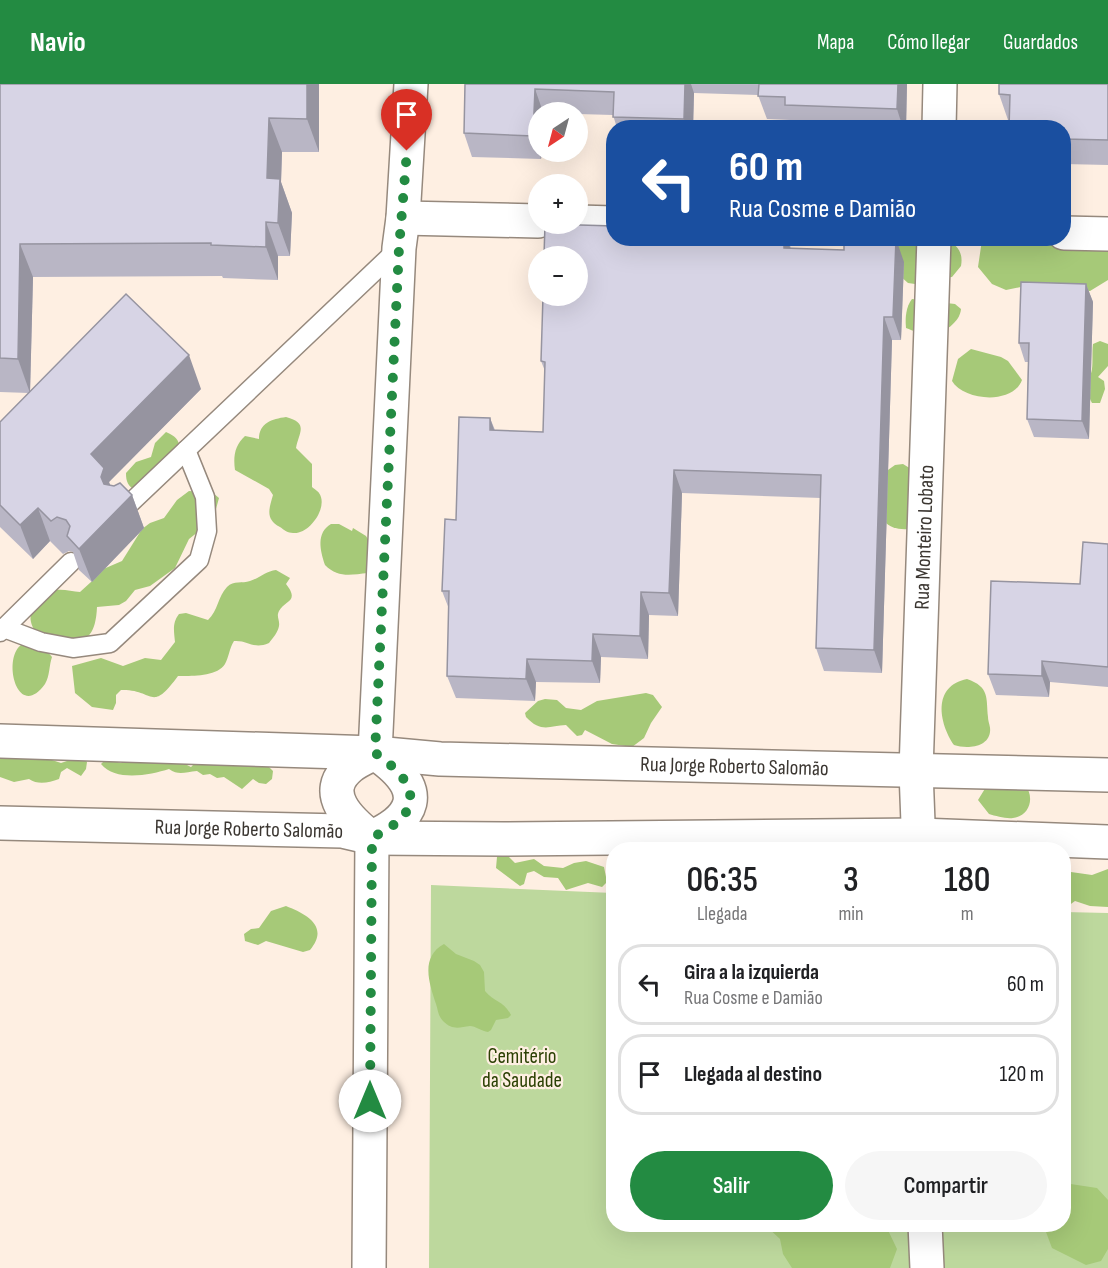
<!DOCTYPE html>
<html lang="es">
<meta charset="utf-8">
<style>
:root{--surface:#fff;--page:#f6f6f6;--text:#202124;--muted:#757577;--line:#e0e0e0;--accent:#238b42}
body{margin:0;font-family:"Sofia Sans Condensed",sans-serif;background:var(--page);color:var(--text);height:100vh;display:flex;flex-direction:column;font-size:22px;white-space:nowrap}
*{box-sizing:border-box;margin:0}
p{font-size:20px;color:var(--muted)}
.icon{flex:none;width:33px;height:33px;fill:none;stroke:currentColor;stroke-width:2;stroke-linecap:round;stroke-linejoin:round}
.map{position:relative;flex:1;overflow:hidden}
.details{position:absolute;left:606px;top:758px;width:465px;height:390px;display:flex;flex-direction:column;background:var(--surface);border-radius:24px;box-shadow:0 6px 24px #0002}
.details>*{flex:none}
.top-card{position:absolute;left:606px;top:36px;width:465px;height:126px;border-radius:24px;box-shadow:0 6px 24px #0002;background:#1a4fa0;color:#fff;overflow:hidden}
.needle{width:39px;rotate:216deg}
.buttons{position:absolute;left:528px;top:18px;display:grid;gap:12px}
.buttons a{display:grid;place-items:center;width:60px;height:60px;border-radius:50%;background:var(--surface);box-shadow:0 6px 24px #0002;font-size:30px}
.pin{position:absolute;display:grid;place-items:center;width:51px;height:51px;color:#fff;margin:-62px -26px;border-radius:50% 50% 50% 0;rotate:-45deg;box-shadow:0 0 6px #0007}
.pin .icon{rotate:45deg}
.me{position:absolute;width:66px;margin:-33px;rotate:0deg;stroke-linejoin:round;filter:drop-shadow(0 0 4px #0008)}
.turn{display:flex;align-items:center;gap:21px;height:126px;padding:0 24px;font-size:27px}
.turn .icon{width:78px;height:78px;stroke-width:2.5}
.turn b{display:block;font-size:42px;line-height:51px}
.eta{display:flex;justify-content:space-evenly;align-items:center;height:102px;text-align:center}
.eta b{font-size:36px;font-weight:600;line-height:42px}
.button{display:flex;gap:12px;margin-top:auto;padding:12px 24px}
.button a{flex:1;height:69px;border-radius:36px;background:var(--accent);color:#fff;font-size:24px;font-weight:600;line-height:69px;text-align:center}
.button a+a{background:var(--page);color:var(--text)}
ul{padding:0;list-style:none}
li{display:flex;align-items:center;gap:18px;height:81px;margin:0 12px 9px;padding:0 12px;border:3px solid var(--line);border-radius:24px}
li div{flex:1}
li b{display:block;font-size:22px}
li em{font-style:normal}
header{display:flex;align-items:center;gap:36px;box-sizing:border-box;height:84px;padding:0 30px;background:var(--accent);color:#fff}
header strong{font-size:28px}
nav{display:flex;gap:33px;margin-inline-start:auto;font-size:21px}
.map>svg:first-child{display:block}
.green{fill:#bdd89d}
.forest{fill:#a6c978}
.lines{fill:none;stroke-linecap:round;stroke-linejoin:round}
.lane-casing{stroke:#96897d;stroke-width:21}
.street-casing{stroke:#96897d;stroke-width:36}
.secondary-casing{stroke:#96897d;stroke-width:36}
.lane{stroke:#fff;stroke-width:18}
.street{stroke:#fff;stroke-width:33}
.secondary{stroke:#fff;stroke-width:33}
.wall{fill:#b9b6c5}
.shaded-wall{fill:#9694a0}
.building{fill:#d7d4e5;stroke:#9694a0;stroke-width:1.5}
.route{stroke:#238b42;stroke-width:10;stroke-dasharray:0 18}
.labels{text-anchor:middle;stroke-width:4.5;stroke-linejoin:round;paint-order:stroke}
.street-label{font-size:21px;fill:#3b3631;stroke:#feefe2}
.park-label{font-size:21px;fill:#2b4003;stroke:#feefe2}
</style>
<header>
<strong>Navio</strong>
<nav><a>Mapa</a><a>Cómo llegar</a><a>Guardados</a></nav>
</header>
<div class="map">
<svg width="1108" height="1184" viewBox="0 0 1108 1184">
<rect width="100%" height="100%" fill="#feefe2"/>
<!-- green -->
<path class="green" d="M 431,801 L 613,809 L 614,1140 L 1064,1140 L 1064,828 L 1108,829 L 1108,1184 L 429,1184 Z"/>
<!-- forest -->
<g class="forest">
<path d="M 881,155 C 906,155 968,143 961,182 L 952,193 L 922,196 L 915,200 L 908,199 L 899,191 L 876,158 Z"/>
<path d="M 986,155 L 1007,155 L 1028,158 L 1049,155 L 1108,161 L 1108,196 L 1090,207 L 1060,208 L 1035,200 L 1006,206 L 992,200 L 978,183 L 982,156 Z"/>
<path d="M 912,215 L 955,220 L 961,225 C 960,238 944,250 929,250 C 922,250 913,247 906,244 C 905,233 906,223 912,215 Z"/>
<path d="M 1100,257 L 1108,260 L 1108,282 L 1098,293 L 1104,297 L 1105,305 L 1100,319 L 1092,319 C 1084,303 1089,300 1092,285 C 1093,278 1092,268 1093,260 Z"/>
<path d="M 971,265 L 1001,273 L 1008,277 L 1022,296 C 1013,321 964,317 952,297 L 958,275 Z"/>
<path d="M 286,333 C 309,339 299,348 296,364 L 312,380 L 312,403 C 313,404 319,408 319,409 C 329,423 309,451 293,449 C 288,449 284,446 280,443 C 265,435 269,425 273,411 L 269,405 L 235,386 C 233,372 235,361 245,352 L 259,355 C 259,339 272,335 286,333 Z"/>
<path d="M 166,348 C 175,352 179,355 180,365 L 136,407 C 128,402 126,398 126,389 L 136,378 L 151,373 L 155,359 Z"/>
<path d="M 903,380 L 916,388 L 910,445 C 898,446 891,444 882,436 L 888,386 L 895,381 Z"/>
<path d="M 189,407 L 213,409 L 219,414 L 213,436 L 189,455 L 175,484 L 150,502 L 135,506 L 126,517 L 119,521 L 97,523 C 95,570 70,557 37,550 C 27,536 29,528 40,516 C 44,512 46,509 51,507 C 60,504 71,507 80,508 L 91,498 L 101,486 L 122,477 L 142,445 L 150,439 L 164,434 L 177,416 Z"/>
<path d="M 331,440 L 339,440 L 352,447 L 353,444 L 366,452 L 377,471 L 368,489 C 350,491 338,494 325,481 C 320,466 316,449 331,440 Z"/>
<path d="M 276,486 L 290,494 L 286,500 C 300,518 285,516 279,527 C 276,533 280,536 279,542 C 278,548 273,554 269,559 C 253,566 249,556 234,557 C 229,565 229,573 225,580 C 217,593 190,592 178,592 C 150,630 155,605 121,606 L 116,611 L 116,619 L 113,626 L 92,623 L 75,609 L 72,582 L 101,574 L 123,582 L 145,574 L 161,576 L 175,558 C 174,547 172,539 179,530 L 186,529 L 208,536 C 218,527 218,512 227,503 C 234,496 242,500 250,497 C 260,494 266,487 276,486 Z"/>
<path d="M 25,559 L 46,566 L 52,573 C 49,581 50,592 45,600 C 16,640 0,567 25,559 Z"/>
<path d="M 967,595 C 990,603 986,614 988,633 C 988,638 991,643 990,648 C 988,664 966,665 954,661 C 939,639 932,602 967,595 Z"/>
<path d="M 646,609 L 653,611 L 662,623 L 651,639 L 644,654 L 632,663 L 612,660 L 585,646 L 582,651 L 577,652 L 566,641 C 549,642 541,649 526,633 L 525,629 L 538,617 L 545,615 L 557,616 L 566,624 L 581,626 L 597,617 Z"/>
<path d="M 9,669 L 24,675 L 40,672 L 61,679 L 82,672 L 87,678 L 86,685 L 81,692 L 67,684 L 61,688 L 59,695 C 48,699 38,701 29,695 L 14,698 L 0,693 L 0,671 Z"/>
<path d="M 127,674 L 177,676 L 191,683 L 196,678 L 268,682 L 273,687 L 272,695 L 266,700 L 259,699 L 253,695 L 242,705 L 224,693 L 217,694 L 210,690 L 203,691 L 197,687 C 185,688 179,692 169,685 C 150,691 116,698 101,680 L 106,675 L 121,679 Z"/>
<path d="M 1025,701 C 1035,713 1030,732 1013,734 C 1006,735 996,732 989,730 L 978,716 L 986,703 Z"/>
<path d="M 499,770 L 507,771 L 515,779 L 534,775 L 544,782 L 563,784 L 574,779 L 586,777 L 604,783 L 607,798 L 602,803 L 588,799 L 566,806 L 558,794 L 544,793 L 534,787 L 527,789 L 524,800 L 520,802 L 496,784 L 497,773 Z"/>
<path d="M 1108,785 L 1108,823 L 1090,822 L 1075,817 L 1064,825 L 1064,787 L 1092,791 Z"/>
<path d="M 286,822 C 306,830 330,842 310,866 L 303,868 L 266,857 L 258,861 L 245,857 L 244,850 L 251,845 L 259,844 L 271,827 Z"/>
<path d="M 444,860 L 456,870 L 474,877 L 480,881 L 484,888 L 485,907 C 494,918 504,917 511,931 L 508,934 L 496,936 L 491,946 L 488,948 C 482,947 475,942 470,942 C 460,943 453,947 443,937 C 438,932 438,926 436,920 C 429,899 420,873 444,860 Z"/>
<path d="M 1064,1099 L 1097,1104 L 1108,1116 L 1108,1165 L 1101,1177 L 1086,1181 L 1052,1164 L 1043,1140 L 1064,1140 Z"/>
<path d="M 764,1140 L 885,1140 L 897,1165 L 890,1184 L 792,1184 L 783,1170 L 780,1155 Z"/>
</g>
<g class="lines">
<!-- lane casing -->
<g class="lane-casing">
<g id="lane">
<path d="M 124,425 L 399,164"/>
<path d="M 4,544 L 41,558 L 73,564 L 110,559 L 199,476 L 207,447 L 205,413 L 186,366"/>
<path d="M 0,548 L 71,478"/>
</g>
</g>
<!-- street casing -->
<g class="street-casing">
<g id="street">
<path d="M 939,44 L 940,0"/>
<path d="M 403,134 L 538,137"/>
<path d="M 578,138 L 614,139"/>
<path d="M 1064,149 L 1108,150"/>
<path id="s1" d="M 919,765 L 916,687 L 934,154"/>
<path d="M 925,1140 L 927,1184"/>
</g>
</g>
<!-- secondary casing -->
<g class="secondary-casing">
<g id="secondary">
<path id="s2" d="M 0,657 L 375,669 L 440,675 L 1108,691"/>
<path d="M 375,669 L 399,164 L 403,134 L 411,0"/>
<path id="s3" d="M 0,739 L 342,747 L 372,754 L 503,755 L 920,751 L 1108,758"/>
<path d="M 372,754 C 350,737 319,709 350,683 C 357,677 367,673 375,669"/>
<path d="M 372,754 C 380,749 389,745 396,739 C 428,712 400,686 375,669"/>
<path d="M 369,1184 L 372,754"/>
</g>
</g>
<!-- lane -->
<use href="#lane" class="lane"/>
<!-- street -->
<use href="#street" class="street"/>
<!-- secondary -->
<use href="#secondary" class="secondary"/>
</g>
<!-- wall -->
<g class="wall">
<path d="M 0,0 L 319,0 L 319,68 L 282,68 L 281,98 L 292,129 L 290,172 L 278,172 L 278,196 L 223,194 L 222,192 L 33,193 L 30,308 L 201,305 L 109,398 L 110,401 L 132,411 L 144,444 L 92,498 L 79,486 L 73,468 L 69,467 L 63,470 L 50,457 L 33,475 L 0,443 L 0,338 L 29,309 L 0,308 Z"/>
<path d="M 465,0 L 907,0 L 906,44 L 793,44 L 790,36 L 767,35 L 758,11 L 694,9 L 693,44 L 617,44 L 613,31 L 578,30 L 578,28 L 538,28 L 538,68 L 542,68 L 541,75 L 472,73 L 464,49 Z"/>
<path d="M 1108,0 L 1108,81 L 1064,80 L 1064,44 L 1008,36 L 999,10 Z"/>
<path d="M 614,154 L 787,154 L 791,164 L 904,178 L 901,256 L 892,256 L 882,589 L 824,587 L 816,564 L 821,414 L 682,409 L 678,532 L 649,531 L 648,575 L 601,573 L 600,599 L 536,598 L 535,617 L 456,614 L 447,592 L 449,525 L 442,507 L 490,334 L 495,346 L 543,348 L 545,287 L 541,277 Z"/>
<path d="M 1086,200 L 1093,218 L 1089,355 L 1034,353 L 1027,335 L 1028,278 L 1025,278 L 1019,259 Z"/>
<path d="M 1108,460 L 1108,603 L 1050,598 L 1049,613 L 996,611 L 988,590 L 1080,500 Z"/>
</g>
<!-- shaded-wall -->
<g class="shaded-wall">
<path d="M 307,0 L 319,0 L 319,68 L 307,35 Z"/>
<path d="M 685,0 L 691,0 L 694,9 L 693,44 L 687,44 L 684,35 Z"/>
<path d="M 898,0 L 907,0 L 906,44 L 903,44 L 897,25 Z"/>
<path d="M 535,5 L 543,28 L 538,28 L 538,67 L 533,52 Z"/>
<path d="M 269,34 L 282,68 L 281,98 L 292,129 L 290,172 L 278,139 L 267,94 Z"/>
<path d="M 539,68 L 542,68 L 541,75 Z"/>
<path d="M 266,138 L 278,172 L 278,196 L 266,163 Z"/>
<path d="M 784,154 L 787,154 L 792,170 L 784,164 Z"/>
<path d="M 896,155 L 904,178 L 901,256 L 893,233 Z"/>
<path d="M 20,160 L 33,193 L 30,309 L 18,275 Z"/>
<path d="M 1086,200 L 1093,218 L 1089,355 L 1082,337 Z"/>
<path d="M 884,233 L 892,256 L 882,589 L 874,566 Z"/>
<path d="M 189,271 L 201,305 L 109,398 L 116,417 L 103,404 L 91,370 Z"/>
<path d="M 490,334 L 498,357 L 490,346 Z"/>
<path d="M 674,386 L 682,409 L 678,532 L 669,509 Z"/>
<path d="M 132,411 L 144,444 L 92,498 L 79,465 Z"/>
<path d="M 38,424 L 50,457 L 33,475 L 20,441 Z"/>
<path d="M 641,508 L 649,531 L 648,575 L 640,552 Z"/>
<path d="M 593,550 L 601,573 L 600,599 L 592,577 Z"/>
<path d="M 527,575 L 536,598 L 535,617 L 526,595 Z"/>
<path d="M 1042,577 L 1050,598 L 1049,613 L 1042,592 Z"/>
</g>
<!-- building -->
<g class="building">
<path d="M 0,0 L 307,0 L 307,35 L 269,34 L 267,94 L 280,95 L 278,139 L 266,138 L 266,163 L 211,161 L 211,159 L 20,160 L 18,275 L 0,274 Z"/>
<path d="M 465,0 L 685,0 L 684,35 L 613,33 L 614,8 L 535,5 L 533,52 L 464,49 Z"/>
<path d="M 759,0 L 898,0 L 897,25 L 785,21 L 785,13 L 758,12 Z"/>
<path d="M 999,0 L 1108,0 L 1108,56 L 1064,55 L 1064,44 L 1009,44 L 1010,11 L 999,10 Z"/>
<path d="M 545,140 L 614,142 L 614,154 L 784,154 L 784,164 L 844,166 L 844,154 L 896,155 L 893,233 L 884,233 L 874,566 L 816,564 L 821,391 L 674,386 L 669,509 L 641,508 L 640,552 L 593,550 L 592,577 L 527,575 L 526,595 L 447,592 L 449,507 L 442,507 L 445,435 L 456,436 L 459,333 L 490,334 L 490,346 L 543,348 L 545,278 L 541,277 L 543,212 L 578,212 L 578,172 L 544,172 Z"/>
<path d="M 1021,198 L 1086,200 L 1082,337 L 1027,335 L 1029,259 L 1019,259 Z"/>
<path d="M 126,210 L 189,271 L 91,370 L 104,384 L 101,393 L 104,400 L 114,402 L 120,399 L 132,411 L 79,465 L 67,452 L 70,442 L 66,436 L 57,433 L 51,437 L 38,424 L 20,441 L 0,421 L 0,338 Z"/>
<path d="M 1083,458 L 1108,460 L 1108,583 L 1042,577 L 1042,592 L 988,590 L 991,497 L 1080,500 Z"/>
</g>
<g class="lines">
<!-- route -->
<path class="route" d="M 370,1017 L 372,754 C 380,749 389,745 396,739 C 428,713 400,686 375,669 L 399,164 L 407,67"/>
</g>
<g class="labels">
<!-- street labels -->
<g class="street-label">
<text dy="7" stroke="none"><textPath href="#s1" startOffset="312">Rua Monteiro Lobato</textPath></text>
<text dy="7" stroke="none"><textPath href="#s2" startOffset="735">Rua Jorge Roberto Salomão</textPath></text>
<text dy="7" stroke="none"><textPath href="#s3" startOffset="249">Rua Jorge Roberto Salomão</textPath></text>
</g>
<!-- park labels -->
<g class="park-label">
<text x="522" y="979">Cemitério<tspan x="522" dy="24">da Saudade</tspan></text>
</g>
</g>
</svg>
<div class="buttons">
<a><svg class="needle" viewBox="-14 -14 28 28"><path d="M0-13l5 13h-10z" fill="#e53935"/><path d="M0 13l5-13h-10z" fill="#757577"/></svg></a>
<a>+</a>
<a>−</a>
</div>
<div class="pin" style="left:407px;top:67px;background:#d93025"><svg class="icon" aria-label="arrive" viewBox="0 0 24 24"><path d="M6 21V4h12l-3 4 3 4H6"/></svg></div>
<svg class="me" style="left:370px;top:1017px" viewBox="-20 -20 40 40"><circle r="19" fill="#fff"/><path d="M0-13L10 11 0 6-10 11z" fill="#238b42"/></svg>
<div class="top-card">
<div class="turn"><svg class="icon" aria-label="left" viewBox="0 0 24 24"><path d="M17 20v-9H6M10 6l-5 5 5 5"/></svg><div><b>60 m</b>Rua Cosme e Damião</div></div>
</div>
<section class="details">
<div class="eta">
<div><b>06:35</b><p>Llegada</p></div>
<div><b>3</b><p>min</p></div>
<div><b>180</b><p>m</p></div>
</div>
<ul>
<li><svg class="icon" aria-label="left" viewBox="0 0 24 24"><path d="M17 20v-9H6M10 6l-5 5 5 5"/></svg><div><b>Gira a la izquierda</b><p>Rua Cosme e Damião</p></div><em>60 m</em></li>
<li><svg class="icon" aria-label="arrive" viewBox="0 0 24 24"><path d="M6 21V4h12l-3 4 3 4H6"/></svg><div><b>Llegada al destino</b></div><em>120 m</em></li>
</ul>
<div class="button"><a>Salir</a><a>Compartir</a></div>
</section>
</div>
